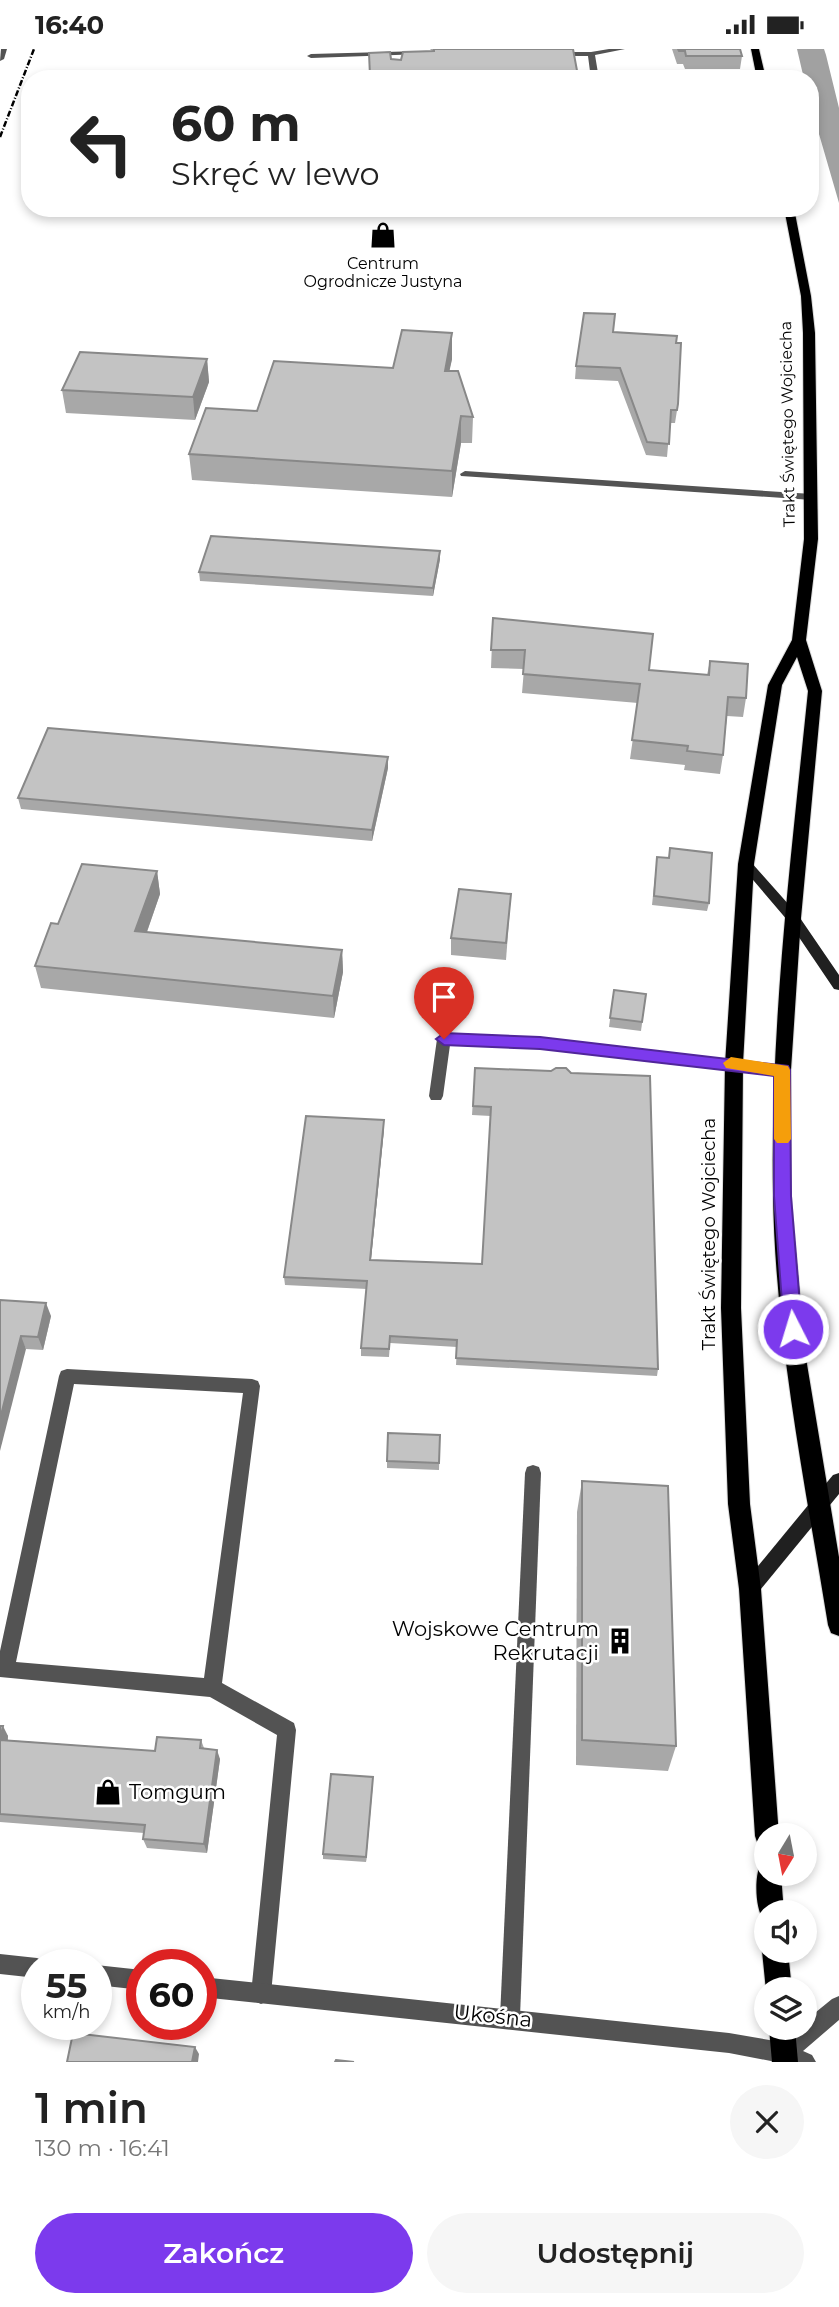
<!DOCTYPE html>
<html lang="pl">
<meta charset="utf-8">
<style>
:root{--surface:#fff;--page:#f6f6f6;--text:#222;--muted:#767676;--accent:#7c3aed}
body{margin:0;font-family:Montserrat,sans-serif;background:var(--page);color:var(--text);height:100vh;display:flex;flex-direction:column;font-size:26px;white-space:nowrap}
*{box-sizing:border-box;margin:0}
p{font-size:23px;color:var(--muted)}
.icon{flex:none;width:38px;height:38px;fill:none;stroke:currentColor;stroke-width:2;stroke-linecap:round;stroke-linejoin:round}
.map{position:relative;height:2013px;overflow:hidden}
.details{display:flex;flex-direction:column;background:var(--surface);flex:1}
.details>*{flex:none}
.hud{position:absolute;left:21px;top:21px;width:798px;height:147px;border-radius:28px;box-shadow:0 4px 10px #0003;background:#fff;color:var(--text);overflow:hidden}
.needle{width:46px;rotate:190deg}
.fabs{position:absolute;left:754px;top:1774px;display:grid;gap:14px}
.fabs a{display:grid;place-items:center;width:63px;height:63px;border-radius:50%;background:var(--surface);box-shadow:0 4px 10px #0003;font-size:35px}
.speed{position:absolute;left:21px;top:1900px;display:flex;gap:14px;font-size:35px;font-weight:700;text-align:center}
.speed>*{display:grid;place-content:center;width:91px;height:91px;border-radius:50%;background:var(--surface);box-shadow:0 4px 10px #0003;line-height:1}
.speed small{font-size:18px;font-weight:400}
.speed .limit{border:10px solid #d22;background:#fff;color:#111}
.pin{position:absolute;display:grid;place-items:center;width:60px;height:60px;color:#fff;margin:-72px -30px;border-radius:50% 50% 50% 0;rotate:-45deg;box-shadow:0 0 7px #0007}
.pin .icon{rotate:45deg}
.me{position:absolute;width:77px;margin:-38px;rotate:355deg;stroke-linejoin:round;filter:drop-shadow(0 0 5px #0008)}
.turn{display:flex;align-items:center;gap:24px;height:147px;padding:0 35px;font-size:32px}
.turn .icon{width:91px;height:91px;stroke-width:2.5}
.turn b{display:block;font-size:49px;line-height:60px}
.round{display:grid;place-items:center;flex:none;width:74px;height:74px;border-radius:37px;background:var(--page)}
.head{display:flex;align-items:center;justify-content:space-between;height:119px;padding:0 35px}
h1{font-size:42px;font-weight:600;line-height:52px}
.primary-button{display:flex;gap:14px;margin-top:auto;padding:14px 35px}
.primary-button a{flex:1;height:80px;border-radius:42px;background:var(--accent);color:#fff;font-size:28px;font-weight:600;line-height:80px;text-align:center}
.primary-button a+a{background:var(--page);color:var(--text)}
.status{display:flex;justify-content:space-between;align-items:center;height:49px;padding:0 35px;background:var(--surface);direction:ltr}
.status svg{height:19px;fill:currentColor}
.map>svg:first-child{display:block}
.water{fill:#a1a1a1}
.lines{fill:none;stroke-linecap:round;stroke-linejoin:round}
.primary-casing{stroke:#dbdbdb;stroke-width:2}
.lane{fill:#535353;fill-rule:evenodd}
.street{fill:#535353;fill-rule:evenodd}
.secondary{fill:#202020;fill-rule:evenodd}
.primary{fill:#000;fill-rule:evenodd}
.rail{stroke:#000;stroke-width:2.5;stroke-dasharray:6 2 1 2;stroke-linecap:butt}
.wall{fill:#a8a8a8}
.shaded-wall{fill:#888}
.building{fill:#c3c3c3;stroke:#888;stroke-width:2}
.route{fill:#7c3aed;stroke:#51269a;stroke-width:2}
.slow{fill:#f59e0b}
.labels{text-anchor:middle;stroke-width:5;stroke-linejoin:round;paint-order:stroke}
.far-poi-label{font-size:16px;fill:#000;stroke:#fff}
.far-street-label{font-size:16px;fill:#000;stroke:#fff}
.street-label{font-size:18px;fill:#000;stroke:#fff}
.near-poi-label{font-size:21px;fill:#000;stroke:#fff;text-anchor:end}
.near-street-label{font-size:21px;fill:#000;stroke:#fff}
</style>
<div class="status"><b>16:40</b><svg viewBox="0 0 49 12"><path d="M0 12V9h3v3zM5 12V6h3v6zM10 12V3h3v9zM15 12V0h3v12zM26 1h20v11H26zM47 4h2v5h-2z"/></svg></div>
<div class="map">
<svg width="839" height="2013" viewBox="0 0 839 2013">
<rect width="100%" height="100%" fill="#fff"/>
<!-- water -->
<path class="water" d="M 797,0 L 824,0 L 826,6 L 839,59 L 839,154 L 810,54 L 810,30 L 804,30 Z"/>
<g class="lines">
<!-- primary casing -->
<g class="primary-casing">
<g id="primary">
<path d="M 751,0 L 759,0 L 766,30 L 757,30 Z"/>
<path d="M 784,159 L 794,159 L 811,247 L 815,284 L 818,490 L 806,591 L 822,642 L 801,869 L 791,1021 L 791,1147 L 805,1303 L 839,1508 L 839,1587 L 831,1584 L 828,1576 C 805,1434 775,1289 773,1145 C 770,976 791,809 808,642 L 797,608 L 782,636 L 754,815 L 743,1015 L 741,1259 L 750,1455 L 761,1540 L 779,1787 L 766,1787 L 766,1799 L 758,1796 L 755,1787 L 739,1540 L 728,1455 L 721,1259 L 725,1015 L 738,815 L 768,636 L 792,591 L 804,490 L 803,284 L 801,247 Z"/>
<path d="M 766,1814 L 766,1825 L 781,1825 L 784,1864 L 766,1864 L 766,1874 C 755,1864 754,1830 760,1816 Z"/>
<path d="M 766,1893 L 766,1902 L 788,1902 L 792,1941 L 766,1942 L 762,1902 Z"/>
<path d="M 769,1979 L 795,1979 L 798,2013 L 772,2013 Z"/>
</g>
</g>
<!-- lane -->
<g class="lane">
<path d="M 609,0 L 625,0 L 595,6 L 599,30 L 591,30 L 588,7 L 557,7 L 553,5 L 557,3 L 591,3 Z"/>
<path d="M 421,2 L 423,5 L 311,9 L 307,7 L 311,5 Z"/>
<path d="M 465,422 L 812,445 L 817,448 L 812,451 L 461,427 L 460,425 Z"/>
<path d="M 444,985 L 540,989 L 782,1016 L 787,1017 L 789,1021 L 787,1025 L 782,1026 L 540,999 L 450,996 L 443,1047 L 441,1051 L 431,1051 L 429,1047 L 437,990 Z"/>
<path d="M 67,1320 L 252,1330 L 258,1332 L 260,1337 L 222,1634 L 294,1674 L 296,1681 L 271,1945 L 268,1952 L 261,1955 L 254,1952 L 251,1945 L 277,1686 L 210,1648 L 0,1628 L 0,1602 L 59,1327 L 61,1322 ZM 74,1335 L 243,1344 L 204,1629 L 16,1613 Z"/>
<path d="M 533,1416 L 539,1418 L 541,1424 L 520,1968 L 517,1975 L 510,1978 L 503,1975 L 500,1968 L 525,1424 L 527,1418 Z"/>
</g>
<!-- street -->
<g class="street">
<path d="M 1,0 L 7,0 L 4,10 L 0,12 Z"/>
<path d="M 0,1905 L 37,1909 L 44,1912 L 46,1916 L 37,1916 L 37,1929 L 0,1925 Z"/>
<path d="M 95,1916 L 96,1916 L 142,1921 L 142,1941 L 96,1936 Z"/>
<path d="M 201,1928 L 729,1984 L 781,1993 L 797,1979 L 805,1979 L 805,1972 L 832,1950 L 839,1947 L 839,1971 L 803,2002 L 812,2006 L 816,2013 L 776,2013 L 729,2004 L 201,1948 Z"/>
</g>
<!-- secondary -->
<g class="secondary">
<path d="M 746,811 L 750,812 L 798,866 L 839,926 L 839,941 L 834,940 L 788,872 L 742,818 L 740,815 Z"/>
<path d="M 839,1424 L 839,1445 L 756,1546 L 750,1549 L 744,1546 L 741,1540 L 744,1534 L 833,1426 Z"/>
</g>
<!-- primary -->
<use href="#primary" class="primary"/>
<!-- rail -->
<path class="rail" d="M 0,88 L 34,0"/>
</g>
<!-- wall -->
<g class="wall">
<path d="M 430,0 L 573,0 L 578,27 L 583,30 L 370,30 L 369,4 L 391,10 L 401,11 L 432,2 Z"/>
<path d="M 672,0 L 740,0 L 742,7 L 740,20 L 685,20 L 683,15 L 677,15 Z"/>
<path d="M 381,159 L 575,159 L 559,165 L 381,164 Z"/>
<path d="M 613,283 L 676,294 L 678,355 L 675,374 L 670,374 L 667,408 L 646,406 L 618,332 L 575,330 L 576,317 Z"/>
<path d="M 452,284 L 452,310 L 449,322 L 473,368 L 472,394 L 461,394 L 452,448 L 192,431 L 189,405 L 257,362 L 393,319 Z"/>
<path d="M 207,310 L 209,333 L 195,371 L 66,364 L 62,341 Z"/>
<path d="M 440,510 L 433,547 L 200,532 L 199,523 Z"/>
<path d="M 493,569 L 649,621 L 707,626 L 710,612 L 746,649 L 743,668 L 727,667 L 723,706 L 720,725 L 684,721 L 685,716 L 630,710 L 638,654 L 522,644 L 524,620 L 491,619 Z"/>
<path d="M 388,708 L 388,719 L 372,792 L 21,760 L 18,749 Z"/>
<path d="M 657,808 L 709,854 L 707,862 L 652,856 Z"/>
<path d="M 157,822 L 160,845 L 147,883 L 342,901 L 343,923 L 334,969 L 41,939 L 35,917 L 58,875 Z"/>
<path d="M 511,845 L 506,911 L 451,906 L 451,889 Z"/>
<path d="M 614,941 L 646,945 L 641,982 L 609,978 Z"/>
<path d="M 475,1019 L 658,1320 L 657,1327 L 456,1316 L 457,1298 L 390,1294 L 389,1308 L 361,1307 L 361,1299 L 367,1240 L 285,1236 L 284,1228 L 384,1071 L 384,1080 L 371,1211 L 482,1215 L 491,1067 L 472,1066 Z"/>
<path d="M 0,1251 L 51,1267 L 43,1301 L 26,1300 Z"/>
<path d="M 440,1386 L 439,1421 L 387,1419 L 387,1412 Z"/>
<path d="M 582,1432 L 676,1697 L 668,1722 L 576,1716 L 577,1463 Z"/>
<path d="M 0,1677 L 8,1687 L 8,1691 L 155,1702 L 201,1691 L 204,1699 L 220,1710 L 207,1804 L 147,1799 L 143,1790 L 144,1784 L 0,1773 Z"/>
<path d="M 373,1728 L 366,1813 L 323,1810 L 323,1805 Z"/>
</g>
<!-- shaded-wall -->
<g class="shaded-wall">
<path d="M 560,159 L 575,159 L 559,165 Z"/>
<path d="M 452,284 L 452,310 L 444,348 L 445,322 Z"/>
<path d="M 207,310 L 209,333 L 195,371 L 193,348 Z"/>
<path d="M 461,367 L 461,394 L 452,448 L 452,422 Z"/>
<path d="M 440,502 L 440,510 L 433,547 L 433,539 Z"/>
<path d="M 388,708 L 388,719 L 372,792 L 372,781 Z"/>
<path d="M 157,822 L 160,845 L 139,905 L 135,882 Z"/>
<path d="M 342,901 L 343,923 L 334,969 L 333,947 Z"/>
<path d="M 384,1071 L 384,1080 L 370,1219 L 370,1211 Z"/>
<path d="M 46,1254 L 51,1267 L 43,1301 L 38,1288 Z"/>
<path d="M 21,1287 L 26,1300 L 0,1402 L 0,1370 Z"/>
<path d="M 3,1677 L 8,1687 L 6,1701 L 0,1691 Z"/>
<path d="M 217,1701 L 220,1710 L 207,1804 L 204,1795 Z"/>
<path d="M 373,1728 L 373,1734 L 366,1813 L 366,1808 Z"/>
<path d="M 195,1998 L 199,2005 L 198,2013 L 192,2013 Z"/>
</g>
<!-- building -->
<g class="building">
<path d="M 434,0 L 573,0 L 578,27 L 583,27 L 583,30 L 490,30 L 484,27 L 370,27 L 369,4 L 390,3 L 391,10 L 401,11 L 403,3 L 434,2 Z"/>
<path d="M 678,0 L 740,0 L 742,7 L 686,7 L 685,2 L 679,2 Z"/>
<path d="M 584,264 L 615,265 L 613,283 L 677,287 L 676,294 L 681,294 L 678,355 L 677,361 L 671,361 L 669,395 L 647,393 L 620,319 L 576,317 Z"/>
<path d="M 402,281 L 452,284 L 445,322 L 458,322 L 473,368 L 461,367 L 452,422 L 189,405 L 206,359 L 257,362 L 274,312 L 393,319 Z"/>
<path d="M 80,303 L 207,310 L 193,348 L 62,341 Z"/>
<path d="M 211,487 L 440,502 L 433,539 L 199,523 Z"/>
<path d="M 493,569 L 653,585 L 649,621 L 709,626 L 710,612 L 748,615 L 746,649 L 728,648 L 723,706 L 687,702 L 688,697 L 632,691 L 640,635 L 523,625 L 525,601 L 491,601 Z"/>
<path d="M 48,679 L 388,708 L 372,781 L 18,749 Z"/>
<path d="M 670,799 L 712,804 L 709,854 L 654,847 L 657,808 L 669,809 Z"/>
<path d="M 82,815 L 157,822 L 135,882 L 342,901 L 333,947 L 35,917 L 51,874 L 58,875 Z"/>
<path d="M 459,840 L 511,845 L 506,894 L 451,889 Z"/>
<path d="M 614,941 L 646,945 L 642,973 L 610,969 Z"/>
<path d="M 475,1019 L 551,1022 L 556,1019 L 566,1019 L 571,1024 L 650,1027 L 658,1320 L 456,1309 L 457,1291 L 390,1287 L 389,1300 L 361,1299 L 367,1232 L 284,1228 L 306,1067 L 384,1071 L 370,1211 L 482,1215 L 491,1058 L 473,1057 Z"/>
<path d="M 0,1251 L 46,1254 L 38,1288 L 21,1287 L 0,1370 Z"/>
<path d="M 388,1384 L 440,1386 L 439,1414 L 387,1412 Z"/>
<path d="M 582,1432 L 668,1437 L 676,1697 L 582,1691 Z"/>
<path d="M 0,1677 L 3,1677 L 0,1690 Z"/>
<path d="M 157,1688 L 201,1691 L 200,1699 L 217,1701 L 204,1795 L 143,1790 L 145,1776 L 0,1765 L 0,1691 L 155,1702 Z"/>
<path d="M 331,1725 L 373,1728 L 366,1808 L 323,1805 Z"/>
<path d="M 73,1984 L 195,1998 L 192,2013 L 67,2013 Z"/>
<path d="M 336,2011 L 354,2013 L 335,2013 Z"/>
</g>
<!-- route -->
<path class="route" d="M 444,984 L 540,988 L 788,1017 L 790,1021 L 791,1147 L 802,1280 L 799,1286 L 793,1288 L 787,1286 L 784,1280 L 774,1147 L 774,1027 L 540,1000 L 444,996 L 436,990 Z"/>
<!-- slow -->
<path class="slow" d="M 731,1008 L 788,1017 L 790,1021 L 791,1090 L 788,1094 L 777,1094 L 774,1090 L 774,1027 L 726,1019 L 723,1014 Z"/>
<!-- icons -->
<defs>
<g id="shop-bare" transform="scale(2.1)"><path d="M-5-2.5h2.3a2.7 3.5 0 0 1 5.4 0H5L5.5 6h-11ZM-1.5-2.5h3a1.5 2.3 0 0 0-3 0Z" fill="#000" stroke="#fff" stroke-width="2.5" paint-order="stroke"/></g>
<g id="building-bare" transform="scale(2.1)"><path d="M-4-6H4V6H1V3H-1V6H-4ZM-2.5-4.3h1.7v1.8h-1.7ZM.8-4.3h1.7v1.8H.8ZM-2.5-1h1.7V.8h-1.7ZM.8-1h1.7V.8H.8Z" fill="#000" stroke="#fff" stroke-width="2.5" paint-order="stroke"/></g>
</defs>
<g fill-rule="evenodd">
<use href="#shop-bare" x="383" y="186"/>
<use href="#building-bare" x="620" y="1592"/>
<use href="#shop-bare" x="108" y="1743"/>
</g>
<g class="labels">
<!-- far-poi labels -->
<g class="far-poi-label">
<text x="383" y="220">Centrum<tspan x="383" dy="18">Ogrodnicze Justyna</tspan></text>
</g>
<!-- far-street labels -->
<g class="far-street-label">
<text transform="translate(787 375) rotate(-91)" y="6">Trakt Świętego Wojciecha</text>
</g>
<!-- street labels -->
<g class="street-label">
<text transform="translate(709 1185) rotate(-90)" y="6">Trakt Świętego Wojciecha</text>
</g>
<!-- near-poi labels -->
<g class="near-poi-label">
<text x="599" y="1587">Wojskowe Centrum<tspan x="599" dy="24">Rekrutacji</tspan></text>
<text x="129" y="1750" text-anchor="start">Tomgum</text>
</g>
<!-- near-street labels -->
<g class="near-street-label">
<text transform="translate(493 1967) rotate(6)" y="7">Ukośna</text>
</g>
</g>
</svg>
<div class="fabs">
<a><svg class="needle" viewBox="-14 -14 28 28"><path d="M0-13l5 13h-10z" fill="#e53935"/><path d="M0 13l5-13h-10z" fill="#767676"/></svg></a>
<a><svg class="icon" aria-label="sound" viewBox="0 0 24 24"><path d="M4 9h4l5-4v14l-5-4H4zM17 9q2 3 0 6"/></svg></a>
<a><svg class="icon" aria-label="layers" viewBox="0 0 24 24"><path d="M12 4l9 5-9 5-9-5zM3 14l9 5 9-5"/></svg></a>
</div>
<div class="speed"><div>55<small>km/h</small></div><div class="limit">60</div></div>
<div class="pin" style="left:444px;top:990px;background:#d93025"><svg class="icon" aria-label="arrive" viewBox="0 0 24 24"><path d="M6 21V4h12l-3 4 3 4H6"/></svg></div>
<svg class="me" style="left:793px;top:1280px" viewBox="-20 -20 40 40"><circle r="17" fill="#7c3aed" stroke="#fff" stroke-width="3"/><path d="M0-11L8 9 0 5-8 9z" fill="#fff"/></svg>
<div class="hud">
<div class="turn"><svg class="icon" aria-label="left" viewBox="0 0 24 24"><path d="M17 20v-9H6M10 6l-5 5 5 5"/></svg><div><b>60 m</b>Skręć w lewo</div></div>
</div>
</div>
<section class="details">
<div class="head"><div><h1>1 min</h1><p>130 m · 16:41</p></div><a class="round"><svg class="icon" aria-label="close" viewBox="0 0 24 24"><path d="M6 6l12 12M18 6L6 18"/></svg></a></div>
<div class="primary-button"><a>Zakończ</a><a>Udostępnij</a></div>
</section>
